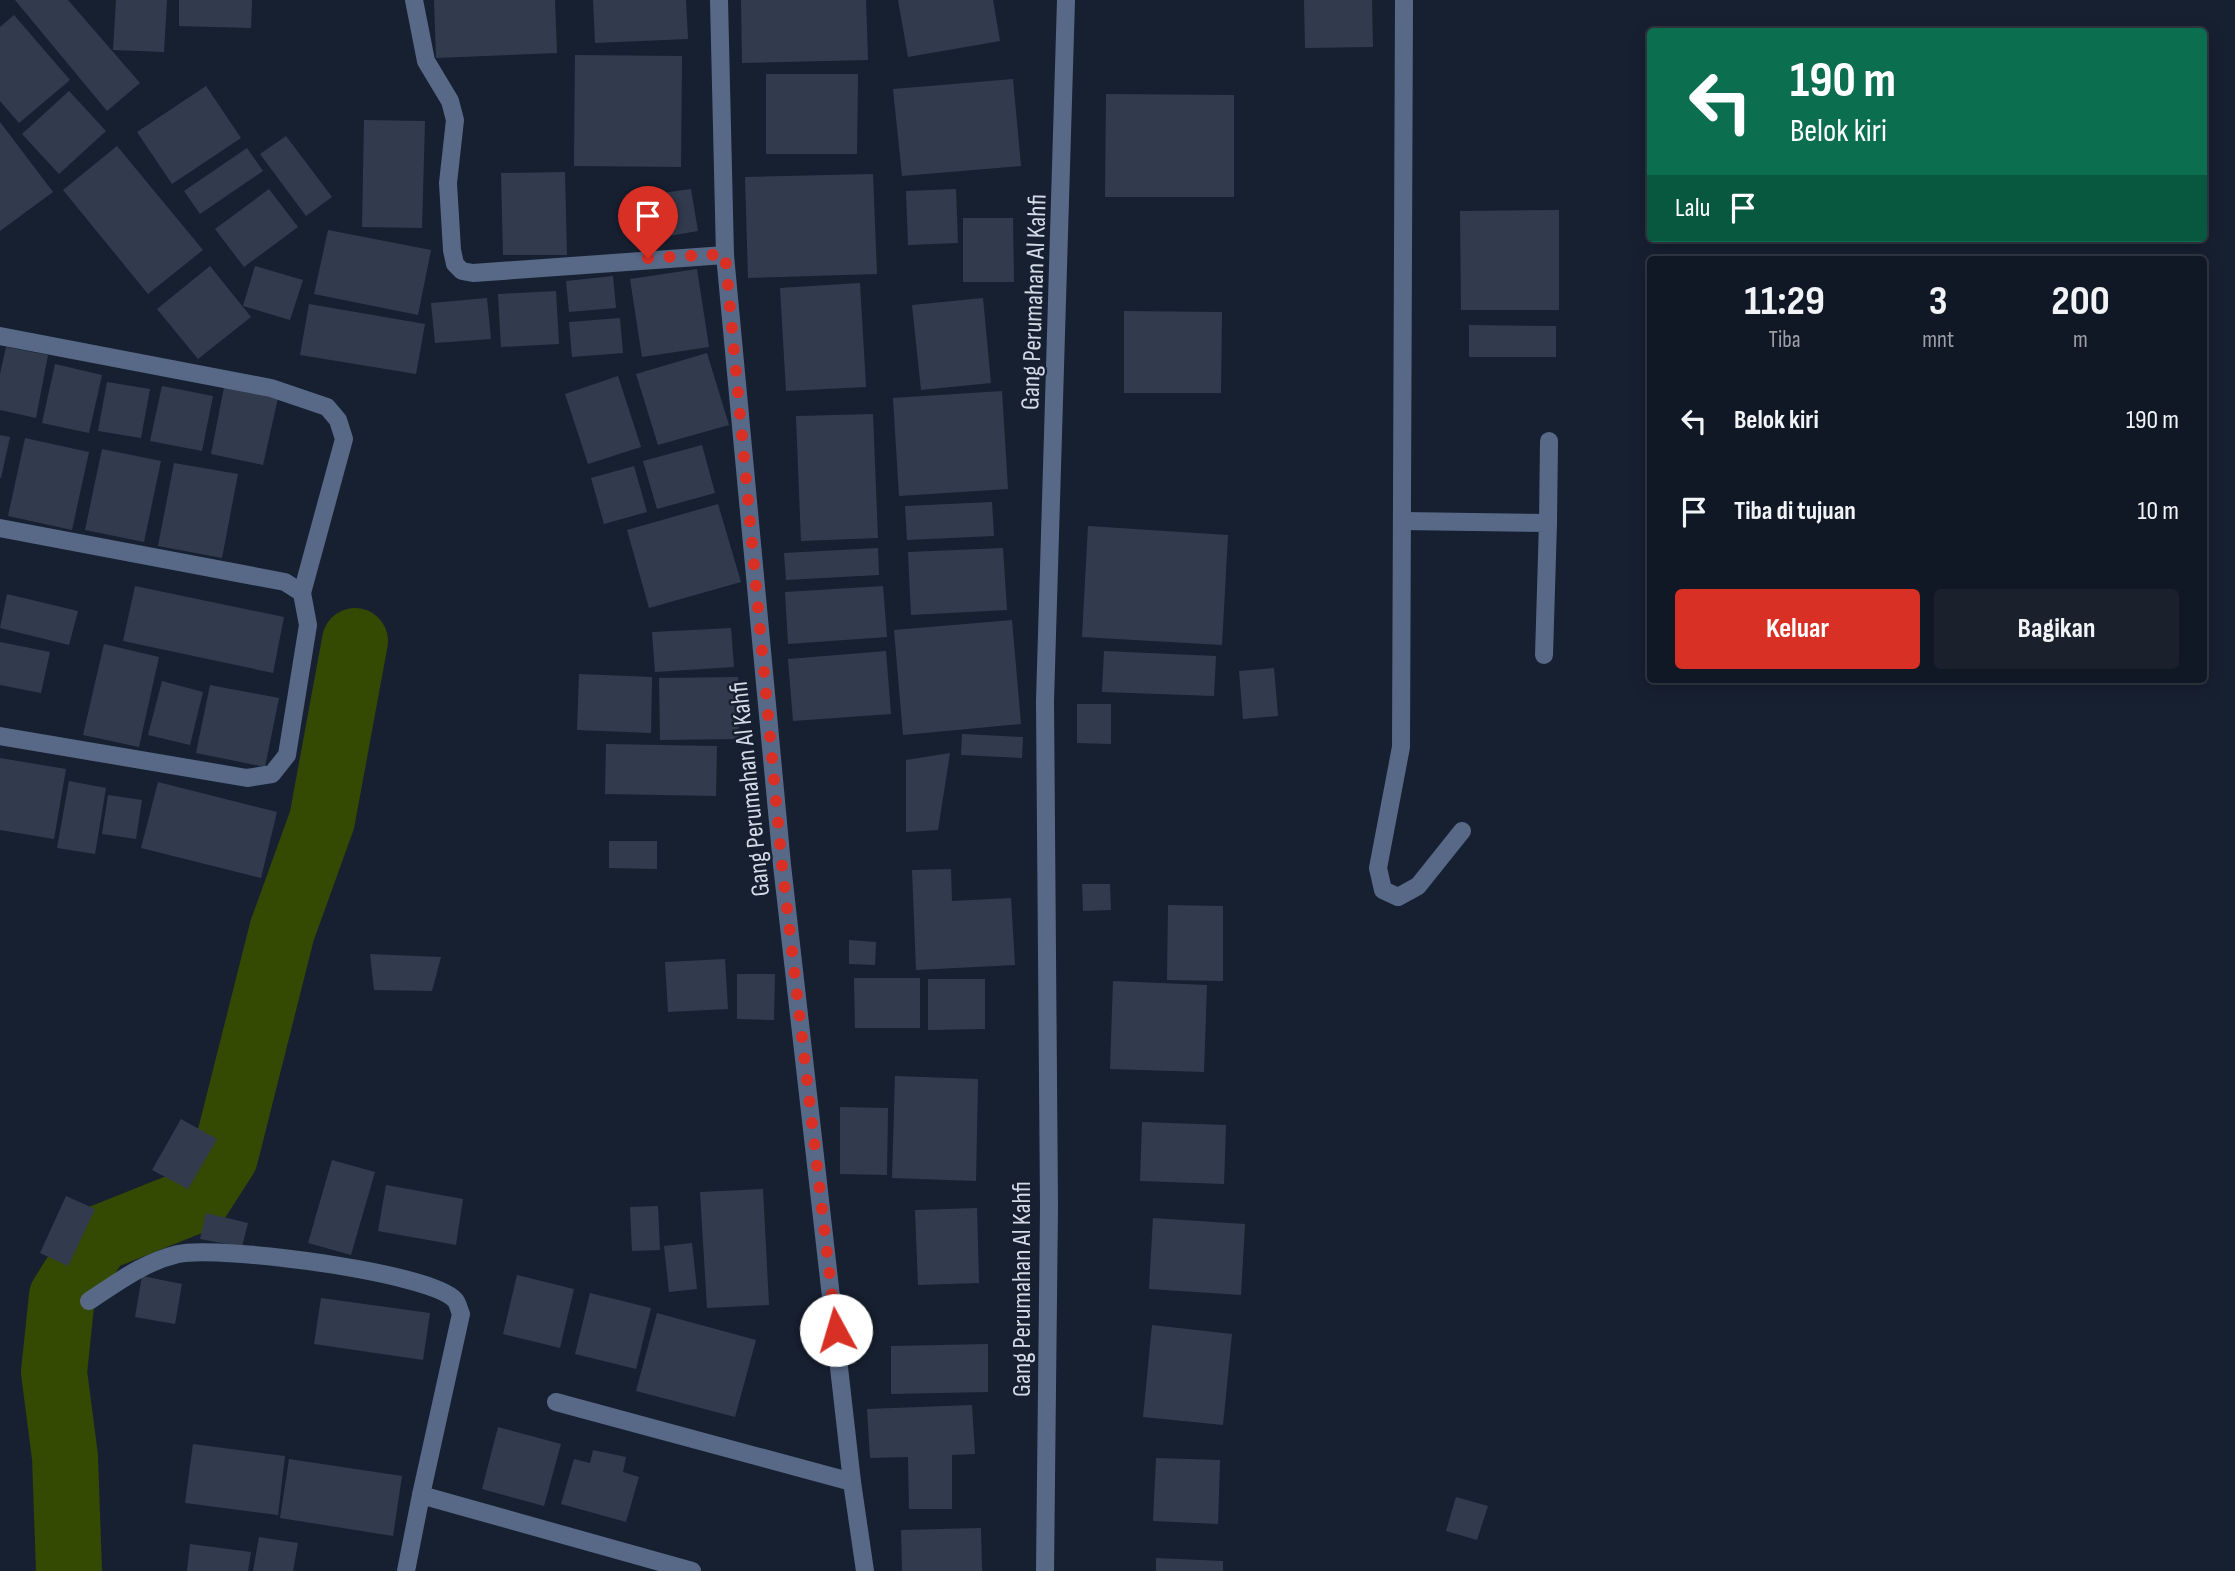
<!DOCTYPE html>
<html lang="id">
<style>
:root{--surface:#111825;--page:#1a212d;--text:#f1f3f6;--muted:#9ca0a7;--line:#303742;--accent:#d93025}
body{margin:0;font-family:"Sofia Sans Condensed",sans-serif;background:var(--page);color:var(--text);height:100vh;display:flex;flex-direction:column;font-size:26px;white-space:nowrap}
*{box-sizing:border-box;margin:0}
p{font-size:23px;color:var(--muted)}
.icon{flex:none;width:38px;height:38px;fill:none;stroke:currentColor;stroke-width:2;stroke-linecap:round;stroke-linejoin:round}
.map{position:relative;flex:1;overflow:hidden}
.sheet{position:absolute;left:1647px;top:256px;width:560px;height:427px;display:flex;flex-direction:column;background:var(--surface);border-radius:7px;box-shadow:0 4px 18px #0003,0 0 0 2px var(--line)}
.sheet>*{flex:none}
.top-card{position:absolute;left:1647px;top:28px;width:560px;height:214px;border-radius:7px;box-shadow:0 4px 18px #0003,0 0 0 2px var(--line);background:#0b6e4f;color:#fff;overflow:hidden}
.pin{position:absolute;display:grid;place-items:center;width:60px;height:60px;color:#fff;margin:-72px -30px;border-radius:50% 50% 50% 0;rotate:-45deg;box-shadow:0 0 7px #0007}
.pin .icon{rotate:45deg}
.me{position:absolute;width:77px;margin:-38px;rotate:354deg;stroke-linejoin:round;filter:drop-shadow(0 0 5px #0008)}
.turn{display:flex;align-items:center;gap:24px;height:147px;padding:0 28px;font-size:32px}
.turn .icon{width:91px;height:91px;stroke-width:2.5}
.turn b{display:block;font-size:49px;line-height:60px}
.then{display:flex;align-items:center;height:66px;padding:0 28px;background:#0003;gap:14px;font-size:26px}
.eta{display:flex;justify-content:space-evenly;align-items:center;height:119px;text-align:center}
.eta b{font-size:42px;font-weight:700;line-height:49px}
.button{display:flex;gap:14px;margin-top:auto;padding:14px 28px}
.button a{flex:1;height:80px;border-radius:7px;background:var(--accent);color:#fff;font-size:28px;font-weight:700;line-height:80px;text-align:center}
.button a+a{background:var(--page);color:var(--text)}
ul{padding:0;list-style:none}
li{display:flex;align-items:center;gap:21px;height:91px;padding:0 28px}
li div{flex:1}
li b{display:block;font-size:26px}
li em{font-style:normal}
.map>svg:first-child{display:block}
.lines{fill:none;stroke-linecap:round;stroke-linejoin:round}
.river{stroke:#344a02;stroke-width:66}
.building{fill:#313b4d}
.minor{stroke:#586988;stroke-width:18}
.route{stroke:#d93025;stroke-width:12;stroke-dasharray:0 21.6}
.labels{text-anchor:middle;stroke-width:5;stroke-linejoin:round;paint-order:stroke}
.street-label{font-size:26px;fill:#d4dae6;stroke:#172031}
</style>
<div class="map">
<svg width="2235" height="1571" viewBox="0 0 2235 1571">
<rect width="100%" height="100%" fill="#172031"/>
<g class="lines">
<!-- river -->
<path class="river" d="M 69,1571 L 65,1457 L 54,1372 L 62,1296 L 98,1239 L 198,1199 L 225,1157 L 282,931 L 322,820 L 355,641"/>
</g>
<!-- building -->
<g class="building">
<path d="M 15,0 L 68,0 L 140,83 L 107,111 Z"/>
<path d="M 116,0 L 167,0 L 164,52 L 113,50 Z"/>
<path d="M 179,0 L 252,0 L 251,28 L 179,26 Z"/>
<path d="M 434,0 L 555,0 L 557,53 L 436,58 Z"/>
<path d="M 593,0 L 686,0 L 688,39 L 595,43 Z"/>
<path d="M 741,0 L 866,0 L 868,60 L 742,63 Z"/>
<path d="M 898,0 L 993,0 L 1000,41 L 908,57 Z"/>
<path d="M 1304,0 L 1372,0 L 1373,47 L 1305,48 Z"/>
<path d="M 14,15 L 70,80 L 19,123 L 0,101 L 0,27 Z"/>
<path d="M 575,55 L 682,56 L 681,167 L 574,166 Z"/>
<path d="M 766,74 L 858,74 L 857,154 L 766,154 Z"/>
<path d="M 1013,79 L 1021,166 L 902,176 L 893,89 Z"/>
<path d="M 206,86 L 241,138 L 172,184 L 137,132 Z"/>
<path d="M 69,91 L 106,131 L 59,174 L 22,134 Z"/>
<path d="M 1106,94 L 1234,95 L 1234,197 L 1105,197 Z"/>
<path d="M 364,120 L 425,121 L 422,228 L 362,227 Z"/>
<path d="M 0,122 L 53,192 L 0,231 Z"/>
<path d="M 286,136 L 332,197 L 306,216 L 260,154 Z"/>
<path d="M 117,146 L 203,250 L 148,294 L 63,190 Z"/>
<path d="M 247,148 L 263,171 L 200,214 L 184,191 Z"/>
<path d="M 565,172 L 567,255 L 503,255 L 501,173 Z"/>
<path d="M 873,174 L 877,274 L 748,278 L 745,177 Z"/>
<path d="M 269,189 L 298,227 L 244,267 L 215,229 Z"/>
<path d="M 691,189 L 698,231 L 669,236 L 662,193 Z"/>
<path d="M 956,189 L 958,243 L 908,245 L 906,191 Z"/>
<path d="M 1559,210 L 1559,310 L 1461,310 L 1460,211 Z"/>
<path d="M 963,218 L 1013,218 L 1014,282 L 963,282 Z"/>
<path d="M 328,230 L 431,250 L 418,315 L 314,294 Z"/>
<path d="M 210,266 L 251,317 L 198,359 L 157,309 Z"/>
<path d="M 255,266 L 303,280 L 290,320 L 243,306 Z"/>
<path d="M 697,269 L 709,347 L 642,357 L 630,279 Z"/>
<path d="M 613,276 L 616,308 L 569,312 L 566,281 Z"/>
<path d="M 860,283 L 866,387 L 786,391 L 780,288 Z"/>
<path d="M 556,291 L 559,344 L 501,347 L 498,294 Z"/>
<path d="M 487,298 L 491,339 L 435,343 L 431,303 Z"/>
<path d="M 983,298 L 991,383 L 921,390 L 912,305 Z"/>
<path d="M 309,304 L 425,324 L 416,374 L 300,355 Z"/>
<path d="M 1124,311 L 1222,312 L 1221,393 L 1124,393 Z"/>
<path d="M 620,318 L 623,353 L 572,357 L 569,322 Z"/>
<path d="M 1469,325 L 1556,326 L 1556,357 L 1469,357 Z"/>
<path d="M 6,347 L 48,355 L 36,418 L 0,410 L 0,374 Z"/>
<path d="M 707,353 L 729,425 L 658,445 L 636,374 Z"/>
<path d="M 55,364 L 102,375 L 89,433 L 42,423 Z"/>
<path d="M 618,376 L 641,447 L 588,464 L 565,394 Z"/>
<path d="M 107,382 L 150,389 L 141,438 L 98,431 Z"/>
<path d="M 162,386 L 213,396 L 202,451 L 150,441 Z"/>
<path d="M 224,387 L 278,398 L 263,465 L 211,454 Z"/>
<path d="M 1002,391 L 1008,489 L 899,496 L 893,398 Z"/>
<path d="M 873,414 L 878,538 L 801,541 L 796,416 Z"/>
<path d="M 0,435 L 10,437 L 1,478 L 0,478 Z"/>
<path d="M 25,438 L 89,452 L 72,530 L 8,516 Z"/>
<path d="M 702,445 L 715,493 L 657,509 L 643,461 Z"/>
<path d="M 102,449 L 161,461 L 144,542 L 85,530 Z"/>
<path d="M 174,463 L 238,474 L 222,558 L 158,546 Z"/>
<path d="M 634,466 L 647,512 L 604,524 L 591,478 Z"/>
<path d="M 992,502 L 994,536 L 907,540 L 905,506 Z"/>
<path d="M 718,504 L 741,582 L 649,608 L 627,530 Z"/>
<path d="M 1088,526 L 1228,535 L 1222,645 L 1082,637 Z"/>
<path d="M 878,548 L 879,575 L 786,580 L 784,553 Z"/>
<path d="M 1003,548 L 1007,610 L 911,615 L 908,552 Z"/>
<path d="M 135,586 L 284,617 L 273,673 L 123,641 Z"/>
<path d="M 883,586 L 887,637 L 788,644 L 785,592 Z"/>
<path d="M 7,594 L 78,611 L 69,645 L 0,628 Z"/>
<path d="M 1012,620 L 1021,724 L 903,735 L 894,630 Z"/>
<path d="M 731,628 L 734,667 L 655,672 L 652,632 Z"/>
<path d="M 0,642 L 50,652 L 41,693 L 0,685 Z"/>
<path d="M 104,644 L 159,657 L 139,747 L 83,735 Z"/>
<path d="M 886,651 L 891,714 L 793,721 L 788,659 Z"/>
<path d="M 1104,651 L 1216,656 L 1214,696 L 1102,692 Z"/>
<path d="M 1274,668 L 1278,716 L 1243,719 L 1239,671 Z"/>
<path d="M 579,674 L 652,677 L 651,733 L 577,730 Z"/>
<path d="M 738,677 L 739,739 L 660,740 L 659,678 Z"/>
<path d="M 162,681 L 203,692 L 190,745 L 148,735 Z"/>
<path d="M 210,685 L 279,698 L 265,767 L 196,753 Z"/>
<path d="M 1077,704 L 1111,704 L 1111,744 L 1077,743 Z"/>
<path d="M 962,734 L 1023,737 L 1022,758 L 961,755 Z"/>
<path d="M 606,744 L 717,746 L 716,796 L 605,794 Z"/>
<path d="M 950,753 L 938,830 L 906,832 L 906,760 Z"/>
<path d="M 0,758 L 66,769 L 54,839 L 0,830 Z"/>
<path d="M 69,781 L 106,788 L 95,854 L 57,848 Z"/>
<path d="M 158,782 L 277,812 L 261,878 L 141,848 Z"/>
<path d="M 108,795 L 142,800 L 136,839 L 102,834 Z"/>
<path d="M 609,841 L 657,841 L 657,869 L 609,868 Z"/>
<path d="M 951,869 L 952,901 L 1011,898 L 1015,965 L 916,970 L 912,870 Z"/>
<path d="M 1082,884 L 1110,884 L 1111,910 L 1083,911 Z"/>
<path d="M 1168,905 L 1223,906 L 1223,981 L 1167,980 Z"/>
<path d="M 849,940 L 876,942 L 875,965 L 849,964 Z"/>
<path d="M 370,954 L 441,957 L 432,991 L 374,990 Z"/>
<path d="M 725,959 L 728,1009 L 668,1012 L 665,962 Z"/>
<path d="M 737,974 L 775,974 L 774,1020 L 737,1019 Z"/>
<path d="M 854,978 L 920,978 L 920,1028 L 855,1028 Z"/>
<path d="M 928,979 L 985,979 L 985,1029 L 928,1030 Z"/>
<path d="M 1113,981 L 1207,985 L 1204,1072 L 1110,1069 Z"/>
<path d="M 895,1076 L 978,1079 L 976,1181 L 892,1178 Z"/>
<path d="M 840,1107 L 888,1108 L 887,1175 L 840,1174 Z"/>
<path d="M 181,1119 L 217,1139 L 188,1189 L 152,1170 Z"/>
<path d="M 1142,1122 L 1226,1125 L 1224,1184 L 1140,1181 Z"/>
<path d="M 332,1160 L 375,1172 L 351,1255 L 308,1243 Z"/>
<path d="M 386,1185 L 463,1199 L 456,1245 L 378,1231 Z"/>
<path d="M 763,1189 L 769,1305 L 707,1308 L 700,1192 Z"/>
<path d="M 66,1196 L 95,1209 L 68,1266 L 40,1253 Z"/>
<path d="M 658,1206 L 660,1250 L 632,1251 L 630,1207 Z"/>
<path d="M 977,1208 L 979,1283 L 918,1285 L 915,1210 Z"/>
<path d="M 206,1213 L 248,1223 L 242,1247 L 200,1239 Z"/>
<path d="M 1153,1218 L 1245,1224 L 1241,1295 L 1149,1289 Z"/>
<path d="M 692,1243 L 697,1289 L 669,1292 L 664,1246 Z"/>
<path d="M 517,1275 L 574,1289 L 560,1348 L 503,1334 Z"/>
<path d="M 142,1276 L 182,1284 L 175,1324 L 135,1317 Z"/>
<path d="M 590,1293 L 651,1308 L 636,1369 L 575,1354 Z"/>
<path d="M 321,1298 L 430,1313 L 423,1360 L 314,1344 Z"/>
<path d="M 657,1313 L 756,1340 L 735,1417 L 636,1391 Z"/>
<path d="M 1152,1325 L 1232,1334 L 1223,1425 L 1143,1417 Z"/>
<path d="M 988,1344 L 988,1392 L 891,1394 L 891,1346 Z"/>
<path d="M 972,1405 L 975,1454 L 952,1455 L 952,1509 L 909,1509 L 908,1457 L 870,1458 L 867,1409 Z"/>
<path d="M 498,1427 L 561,1444 L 544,1506 L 482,1489 Z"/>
<path d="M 193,1444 L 285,1456 L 278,1515 L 185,1503 Z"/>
<path d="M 593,1450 L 626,1457 L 623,1472 L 639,1477 L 626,1522 L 561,1504 L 574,1459 L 590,1463 Z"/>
<path d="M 1156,1458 L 1220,1460 L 1218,1524 L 1153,1521 Z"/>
<path d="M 289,1459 L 402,1476 L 393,1536 L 280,1518 Z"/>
<path d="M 1456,1497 L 1488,1506 L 1477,1540 L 1446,1531 Z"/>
<path d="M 981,1528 L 982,1571 L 902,1571 L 901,1530 Z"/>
<path d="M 259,1537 L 298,1543 L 293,1571 L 253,1571 Z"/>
<path d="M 190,1544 L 251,1552 L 248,1571 L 187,1571 Z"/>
<path d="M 1156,1558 L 1223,1561 L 1223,1571 L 1156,1571 Z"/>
</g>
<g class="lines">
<!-- minor -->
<g class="minor">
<path d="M 414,0 L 426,61 L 450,101 L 455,120 L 448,183 L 452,250 L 455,264 L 462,271 L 473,273 L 725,255"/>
<path d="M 719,0 L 725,255 L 782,865 L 852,1482 L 865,1571"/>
<path d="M 1404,0 L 1401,747 L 1378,868 L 1383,890 L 1398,897 L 1418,886 L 1462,831"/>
<path d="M 0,336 L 271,388 L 327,407 L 338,420 L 344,439 L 302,593"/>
<path d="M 1402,521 L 1548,523 L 1544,655"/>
<path d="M 1548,523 L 1549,441"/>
<path d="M 0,528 L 285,582 L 302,593 L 308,625 L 287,755 L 272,774 L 247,778 L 0,736"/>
<path d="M 89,1301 C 118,1282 144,1262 178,1254 C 217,1245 431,1272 455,1300 C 458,1303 459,1310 461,1314 L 421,1495 L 692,1571"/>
<path d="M 556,1402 L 852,1482"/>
<path d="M 406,1571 L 421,1495"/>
<path d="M 1045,1571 L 1049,1206 L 1045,701 L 1066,0"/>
</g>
</g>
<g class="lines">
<!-- route -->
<path class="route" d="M 648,258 L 725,254 L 782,865 L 836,1330"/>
</g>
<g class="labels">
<!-- street labels -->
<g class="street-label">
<text transform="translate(1033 302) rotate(-88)" y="9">Gang Perumahan Al Kahfi</text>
<text transform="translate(749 789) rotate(-96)" y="9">Gang Perumahan Al Kahfi</text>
<text transform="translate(1021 1289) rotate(-90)" y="9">Gang Perumahan Al Kahfi</text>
</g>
</g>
</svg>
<div class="pin" style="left:648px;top:258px;background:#d93025"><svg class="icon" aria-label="arrive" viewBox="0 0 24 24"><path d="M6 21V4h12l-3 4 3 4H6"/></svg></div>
<svg class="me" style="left:836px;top:1330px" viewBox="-20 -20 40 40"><circle r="19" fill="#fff"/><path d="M0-13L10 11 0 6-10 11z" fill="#d93025"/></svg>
<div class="top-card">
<div class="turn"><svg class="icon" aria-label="left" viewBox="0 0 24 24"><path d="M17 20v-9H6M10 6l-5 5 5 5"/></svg><div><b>190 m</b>Belok kiri</div></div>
<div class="then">Lalu<svg class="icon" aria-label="arrive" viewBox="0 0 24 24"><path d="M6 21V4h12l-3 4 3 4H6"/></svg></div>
</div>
<section class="sheet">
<div class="eta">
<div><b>11:29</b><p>Tiba</p></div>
<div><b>3</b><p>mnt</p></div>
<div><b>200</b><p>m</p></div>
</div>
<ul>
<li><svg class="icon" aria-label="left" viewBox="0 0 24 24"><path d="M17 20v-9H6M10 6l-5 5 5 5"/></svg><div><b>Belok kiri</b></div><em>190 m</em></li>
<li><svg class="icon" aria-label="arrive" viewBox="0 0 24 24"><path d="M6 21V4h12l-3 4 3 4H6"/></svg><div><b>Tiba di tujuan</b></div><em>10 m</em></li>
</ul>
<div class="button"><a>Keluar</a><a>Bagikan</a></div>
</section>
</div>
